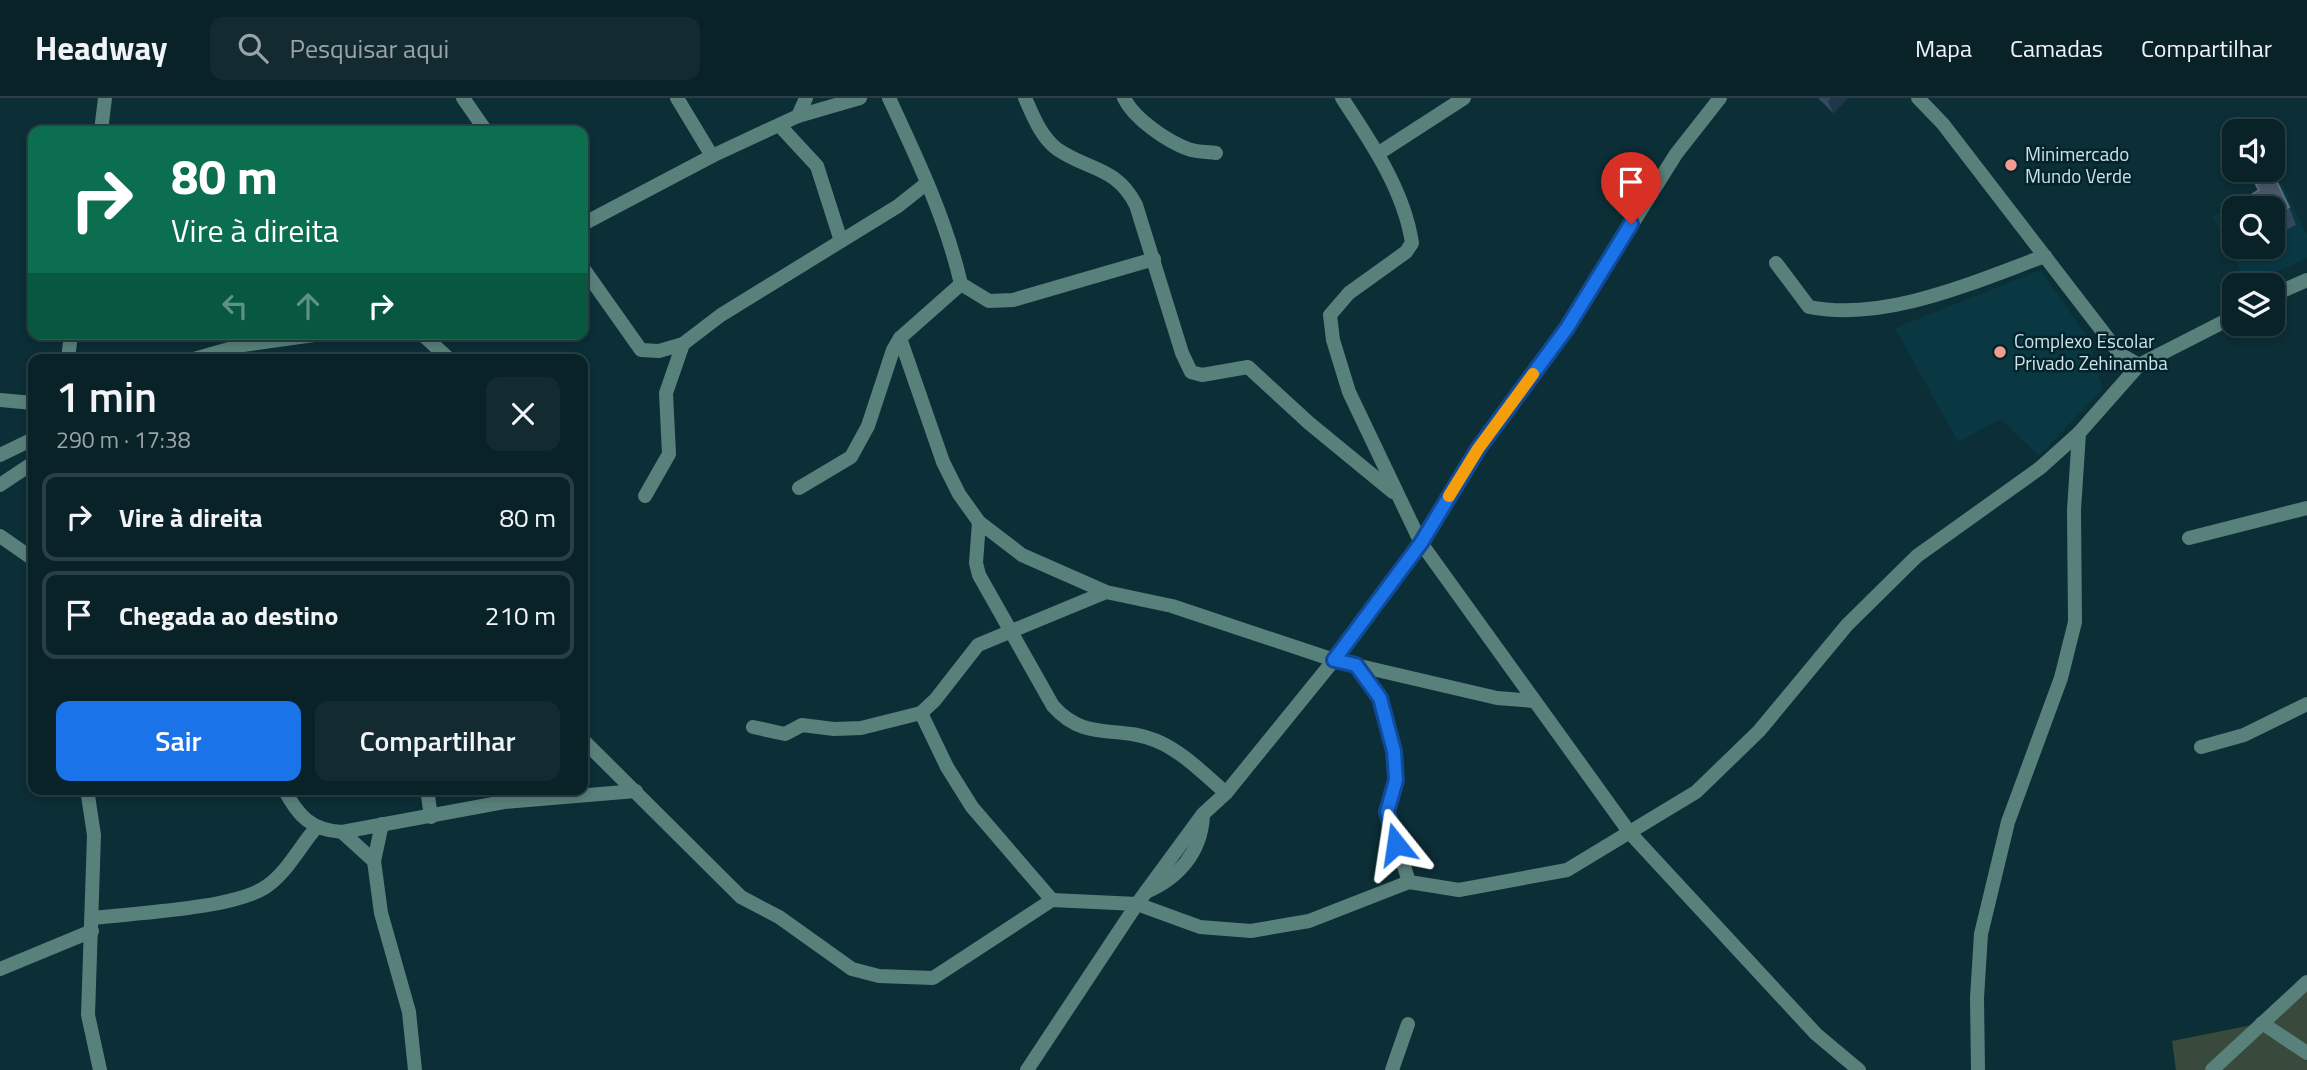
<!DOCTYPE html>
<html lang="pt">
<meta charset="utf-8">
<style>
:root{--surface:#092228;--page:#122a30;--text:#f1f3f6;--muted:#99a4a8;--line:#293f45;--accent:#1a73e8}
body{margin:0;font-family:"Titillium Web",sans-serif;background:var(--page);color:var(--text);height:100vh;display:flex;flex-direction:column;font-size:26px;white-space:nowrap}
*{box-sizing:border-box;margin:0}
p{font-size:23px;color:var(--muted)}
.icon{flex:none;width:38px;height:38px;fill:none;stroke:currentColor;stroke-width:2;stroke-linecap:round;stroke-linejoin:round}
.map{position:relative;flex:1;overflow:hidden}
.side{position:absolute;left:28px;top:256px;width:560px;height:441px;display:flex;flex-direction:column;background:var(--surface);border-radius:14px;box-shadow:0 4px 10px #0003,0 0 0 2px var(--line)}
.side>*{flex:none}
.banner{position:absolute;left:28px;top:28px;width:560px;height:214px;border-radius:14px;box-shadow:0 4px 10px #0003,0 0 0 2px var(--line);background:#0b6e4f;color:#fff;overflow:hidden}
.tools{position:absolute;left:2222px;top:21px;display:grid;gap:14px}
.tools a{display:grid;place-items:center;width:63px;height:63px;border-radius:14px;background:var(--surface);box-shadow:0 4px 10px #0003,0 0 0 2px var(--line);font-size:35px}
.pin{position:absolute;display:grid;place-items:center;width:60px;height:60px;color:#fff;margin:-72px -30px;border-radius:50% 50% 50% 0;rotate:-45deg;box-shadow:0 0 7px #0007}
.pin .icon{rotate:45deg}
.me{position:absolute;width:77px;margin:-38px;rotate:345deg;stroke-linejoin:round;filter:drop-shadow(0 0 5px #0008)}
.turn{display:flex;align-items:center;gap:24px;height:147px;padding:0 28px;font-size:32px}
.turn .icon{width:91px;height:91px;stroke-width:2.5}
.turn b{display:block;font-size:49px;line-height:60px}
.lanes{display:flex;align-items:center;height:66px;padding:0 28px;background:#0003;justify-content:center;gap:35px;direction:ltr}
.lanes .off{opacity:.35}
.round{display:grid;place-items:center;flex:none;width:74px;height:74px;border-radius:14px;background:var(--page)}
.summary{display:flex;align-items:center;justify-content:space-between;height:119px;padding:0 28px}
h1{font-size:42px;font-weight:600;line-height:52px}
.action{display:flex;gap:14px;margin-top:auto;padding:14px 28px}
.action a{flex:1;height:80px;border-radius:14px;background:var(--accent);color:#fff;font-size:28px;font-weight:600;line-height:80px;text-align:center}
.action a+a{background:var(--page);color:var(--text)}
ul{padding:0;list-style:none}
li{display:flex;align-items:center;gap:21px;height:88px;margin:0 14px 10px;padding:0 14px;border:4px solid var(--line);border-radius:14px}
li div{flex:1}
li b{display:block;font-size:26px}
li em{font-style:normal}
header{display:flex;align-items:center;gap:42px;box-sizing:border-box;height:98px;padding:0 35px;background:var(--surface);border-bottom:2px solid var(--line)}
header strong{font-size:33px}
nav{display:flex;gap:38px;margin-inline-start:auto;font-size:24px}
.search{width:490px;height:63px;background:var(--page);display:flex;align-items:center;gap:18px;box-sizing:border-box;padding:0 24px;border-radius:14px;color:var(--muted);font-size:26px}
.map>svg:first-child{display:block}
.built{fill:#093843;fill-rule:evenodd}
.green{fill:#394a3c}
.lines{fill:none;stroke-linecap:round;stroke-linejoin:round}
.minor{stroke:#59817b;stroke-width:14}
.wall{fill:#36485c}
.shaded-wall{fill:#1f3746}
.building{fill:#47596a;stroke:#5c6e7e;stroke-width:2}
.route-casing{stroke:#114b97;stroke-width:18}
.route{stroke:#1a73e8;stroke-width:12}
.slow{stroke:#f59e0b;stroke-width:12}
.poi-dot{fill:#f59c91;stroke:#02242c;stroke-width:2.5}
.labels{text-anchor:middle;stroke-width:5;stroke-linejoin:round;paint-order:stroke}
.poi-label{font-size:19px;fill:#cfe1e7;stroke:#02242c;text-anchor:start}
</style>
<header>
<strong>Headway</strong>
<div class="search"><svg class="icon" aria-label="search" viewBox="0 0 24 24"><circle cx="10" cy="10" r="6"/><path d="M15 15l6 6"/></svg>Pesquisar aqui</div>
<nav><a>Mapa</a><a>Camadas</a><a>Compartilhar</a></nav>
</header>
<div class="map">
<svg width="2307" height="972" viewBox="0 0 2307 972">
<rect width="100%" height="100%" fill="#0c2e36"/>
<!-- built -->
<g class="built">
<path d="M 2282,85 L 2307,137 L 2307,160 L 2247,187 L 2213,118 ZM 2235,110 L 2273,110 L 2273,149 L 2235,149 Z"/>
<path d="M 2041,172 L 2087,239 L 2103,291 L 2039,358 L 2001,321 L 1958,344 L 1895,230 Z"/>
</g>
<!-- green -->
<path class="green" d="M 2307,884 L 2307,972 L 2176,972 L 2172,943 L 2262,925 Z"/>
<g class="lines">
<!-- minor -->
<g class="minor">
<path d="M 463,0 L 486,33"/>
<path d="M 677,0 L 712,58"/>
<path d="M 1025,0 C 1033,18 1041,39 1057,51 C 1089,73 1116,68 1136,107 L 1182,255 L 1191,274 L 1202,277 L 1248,269 L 1309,325 L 1393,394"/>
<path d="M 1124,0 C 1134,21 1167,43 1188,51 C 1196,54 1207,54 1216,55"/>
<path d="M 1342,0 C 1371,44 1404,92 1412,145 L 1406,154 L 1349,195 L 1330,217 L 1333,242 L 1349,294 L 1421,445 L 1630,735 L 1816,936 L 1859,972"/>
<path d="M 1918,0 L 1943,26 L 2120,256 L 2139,267"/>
<path d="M 798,18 L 806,0"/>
<path d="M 780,28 L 817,68 L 841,143"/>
<path d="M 101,33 L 105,0"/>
<path d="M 1379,55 L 1464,0"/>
<path d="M 583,126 L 712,58 L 798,18 L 860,0"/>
<path d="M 1776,165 L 1809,209 C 1886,224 1974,184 2045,158"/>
<path d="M 583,170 L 641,252 L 659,253 L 683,246 L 721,217 L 898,108 L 927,85"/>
<path d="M 961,186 L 989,203 L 1013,202 L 1154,161"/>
<path d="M 2273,197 L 2307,182"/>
<path d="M 422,236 L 449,261"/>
<path d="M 900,240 L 943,364 L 959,396 L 979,424 L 1022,457 L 1106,494 L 1172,508 L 1334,562 L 1497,600 L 1534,603"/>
<path d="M 68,261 L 71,236"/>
<path d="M 194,261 L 243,247 L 321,236"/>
<path d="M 0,302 L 33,305"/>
<path d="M 0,357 L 33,341"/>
<path d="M 0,387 L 33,365"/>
<path d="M 799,390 L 851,359 L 868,328 L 893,252 L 900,240 L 961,186 C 946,121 917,60 889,0"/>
<path d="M 645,398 L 669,356 L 666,295 L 683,246"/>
<path d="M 979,424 L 976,465 L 979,477 L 1053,608 C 1086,645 1117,626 1157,643 C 1183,654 1205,677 1226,695"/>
<path d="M 0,438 L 33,461"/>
<path d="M 2189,440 L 2307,410"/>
<path d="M 1356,567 L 1380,600 L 1394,653 L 1397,682 L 1387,714 L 1409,784"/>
<path d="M 921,615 L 947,669 L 972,709 L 1052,802"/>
<path d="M 753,629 L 785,636 L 802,627 L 834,631 L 861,630 L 921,615 L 935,602 L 978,547 L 1106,494"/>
<path d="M 583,642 L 741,799 L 779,819 L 852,871 L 879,878 L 933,880 L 1052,802 L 1137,806 L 1200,829 L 1251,833 L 1309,823 L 1409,784 L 1459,792 L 1567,772 L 1696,694 L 1759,633 L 1847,527 L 1917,458 L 2040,370 L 2079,335 L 2139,267 L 2235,218"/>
<path d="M 2201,649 L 2244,637 L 2307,606"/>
<path d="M 87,691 L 94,737 L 88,917 L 100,972"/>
<path d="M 284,691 C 298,718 311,732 342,734 L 504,704 L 636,693"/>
<path d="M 427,691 L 431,719"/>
<path d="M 382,726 L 374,763 L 381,815 L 409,914 L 415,972"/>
<path d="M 342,734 L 374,763"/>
<path d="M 1146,794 C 1179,780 1201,754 1203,718"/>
<path d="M 93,820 C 134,815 235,811 267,788 C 287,774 299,750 315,731"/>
<path d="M 0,871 L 92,833"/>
<path d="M 2262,925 L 2307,955"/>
<path d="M 1027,972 L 1137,806 L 1203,716 L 1226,695 L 1334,562 L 1421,445 L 1478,351 L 1567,230 L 1676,56 L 1720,0"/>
<path d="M 1392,972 L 1408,926"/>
<path d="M 1978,972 L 1977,900 L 1981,836 L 2008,724 L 2061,580 L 2075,524 L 2074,412 L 2079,335"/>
<path d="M 2212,972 L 2307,884"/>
</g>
</g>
<!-- wall -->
<g class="wall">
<path d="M 1818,0 L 1848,0 L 1833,15 Z"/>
<path d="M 2256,87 L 2289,109 L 2296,127 L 2278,136 L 2276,131 L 2273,132 L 2273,110 L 2258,92 Z"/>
</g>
<!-- shaded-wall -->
<path class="shaded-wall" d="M 1831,0 L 1848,0 L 1833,15 L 1828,3 Z"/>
<!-- building -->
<path class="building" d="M 2274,78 L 2289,109 L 2273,117 L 2273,110 L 2237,110 L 2236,107 L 2259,92 L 2256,87 Z"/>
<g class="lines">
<!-- route casing -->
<g class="route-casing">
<path id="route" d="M 1396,746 L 1387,714 L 1396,682 L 1394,653 L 1380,600 L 1356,567 L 1334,562 L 1421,445 L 1478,351 L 1567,230 L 1631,126"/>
</g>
<!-- route -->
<use href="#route" class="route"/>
<!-- slow -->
<path class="slow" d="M 1449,398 L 1478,351 L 1533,276"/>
</g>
<!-- markers -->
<g class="poi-dot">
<circle cx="2011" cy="67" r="7"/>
<circle cx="2000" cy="254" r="7"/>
</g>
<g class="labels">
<!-- poi labels -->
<g class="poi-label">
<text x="2025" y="63">Minimercado<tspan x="2025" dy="22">Mundo Verde</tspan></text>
<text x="2014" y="250">Complexo Escolar<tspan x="2014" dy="22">Privado Zehinamba</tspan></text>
</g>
</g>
</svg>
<div class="tools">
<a><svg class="icon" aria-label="sound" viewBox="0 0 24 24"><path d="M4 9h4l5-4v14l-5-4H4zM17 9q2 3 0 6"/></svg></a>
<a><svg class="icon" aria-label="search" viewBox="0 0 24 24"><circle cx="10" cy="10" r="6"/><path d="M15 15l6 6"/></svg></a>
<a><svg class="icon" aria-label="layers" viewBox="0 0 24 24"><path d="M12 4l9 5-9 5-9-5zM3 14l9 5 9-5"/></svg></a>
</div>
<div class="pin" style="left:1631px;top:126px;background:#d93025"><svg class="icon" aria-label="arrive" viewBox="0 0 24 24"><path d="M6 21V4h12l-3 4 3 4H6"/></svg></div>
<svg class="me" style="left:1396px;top:746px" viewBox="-20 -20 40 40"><path d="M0-17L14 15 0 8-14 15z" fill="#1a73e8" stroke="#fff" stroke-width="4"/></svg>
<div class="banner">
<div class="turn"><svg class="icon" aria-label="right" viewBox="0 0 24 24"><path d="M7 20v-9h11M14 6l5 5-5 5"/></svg><div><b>80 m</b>Vire à direita</div></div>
<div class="lanes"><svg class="icon off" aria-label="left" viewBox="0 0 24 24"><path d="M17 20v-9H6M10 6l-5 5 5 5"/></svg><svg class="icon off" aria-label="ahead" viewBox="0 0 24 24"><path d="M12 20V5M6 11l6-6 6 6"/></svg><svg class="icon" aria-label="right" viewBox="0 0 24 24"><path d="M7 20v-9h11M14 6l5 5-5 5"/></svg></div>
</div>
<section class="side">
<div class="summary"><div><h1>1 min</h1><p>290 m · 17:38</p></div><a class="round"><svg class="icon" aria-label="close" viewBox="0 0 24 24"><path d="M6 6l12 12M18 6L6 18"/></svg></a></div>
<ul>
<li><svg class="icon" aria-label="right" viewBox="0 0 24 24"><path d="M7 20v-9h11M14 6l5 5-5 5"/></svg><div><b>Vire à direita</b></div><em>80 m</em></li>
<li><svg class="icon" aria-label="arrive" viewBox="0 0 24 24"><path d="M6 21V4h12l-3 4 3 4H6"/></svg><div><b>Chegada ao destino</b></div><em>210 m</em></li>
</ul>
<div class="action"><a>Sair</a><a>Compartilhar</a></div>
</section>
</div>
